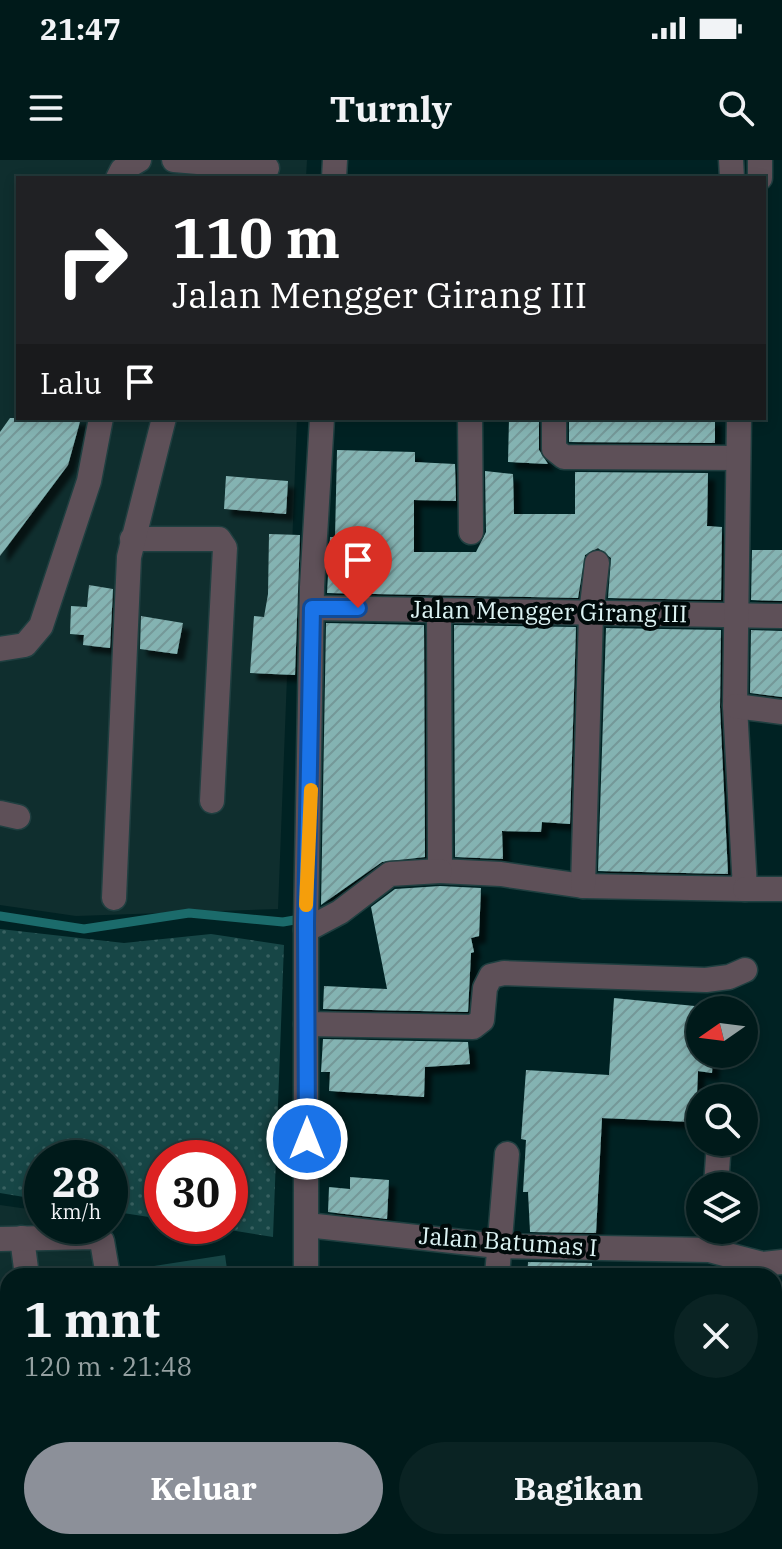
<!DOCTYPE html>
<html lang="id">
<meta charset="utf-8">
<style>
:root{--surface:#001a1a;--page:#0a2323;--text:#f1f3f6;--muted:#95a1a2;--line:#223839;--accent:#8c9099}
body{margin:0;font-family:"IBM Plex Serif",serif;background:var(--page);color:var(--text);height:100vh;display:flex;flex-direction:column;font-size:30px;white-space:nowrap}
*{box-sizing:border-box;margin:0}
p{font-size:26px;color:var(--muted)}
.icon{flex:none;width:44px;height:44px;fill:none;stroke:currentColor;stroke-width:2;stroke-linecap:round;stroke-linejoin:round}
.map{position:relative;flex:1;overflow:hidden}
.sheet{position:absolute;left:0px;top:1108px;width:782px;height:282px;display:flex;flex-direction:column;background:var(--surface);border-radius:24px 24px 0 0;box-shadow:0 4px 12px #0003,0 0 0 2px var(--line)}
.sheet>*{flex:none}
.top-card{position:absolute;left:16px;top:16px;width:750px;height:244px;border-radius:0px;box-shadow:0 4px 12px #0003,0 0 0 2px var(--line);background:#202124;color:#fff;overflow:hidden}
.needle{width:52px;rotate:256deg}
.fabs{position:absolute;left:686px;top:836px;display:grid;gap:16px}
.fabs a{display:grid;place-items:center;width:72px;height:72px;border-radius:50%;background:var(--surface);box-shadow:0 4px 12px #0003,0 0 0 2px var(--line);font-size:40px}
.speed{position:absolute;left:24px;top:980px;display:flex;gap:16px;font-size:40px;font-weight:700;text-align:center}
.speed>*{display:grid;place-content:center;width:104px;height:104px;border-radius:50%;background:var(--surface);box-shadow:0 4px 12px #0003,0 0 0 2px var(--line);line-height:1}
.speed small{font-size:20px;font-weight:400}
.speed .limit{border:12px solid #d22;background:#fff;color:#111}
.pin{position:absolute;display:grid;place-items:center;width:68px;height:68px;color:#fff;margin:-82px -34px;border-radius:50% 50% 50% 0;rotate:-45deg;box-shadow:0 0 8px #0007}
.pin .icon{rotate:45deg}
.me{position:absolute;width:88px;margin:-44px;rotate:0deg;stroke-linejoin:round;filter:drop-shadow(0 0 6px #0008)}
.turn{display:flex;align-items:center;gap:28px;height:168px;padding:0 24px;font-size:36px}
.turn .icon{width:104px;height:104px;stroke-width:2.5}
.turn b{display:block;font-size:56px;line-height:68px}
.then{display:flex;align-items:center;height:76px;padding:0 24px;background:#0003;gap:16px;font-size:30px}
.round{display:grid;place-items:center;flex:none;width:84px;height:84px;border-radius:42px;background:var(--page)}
.overview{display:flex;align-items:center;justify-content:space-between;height:136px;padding:0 24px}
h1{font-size:48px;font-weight:700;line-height:60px}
.action{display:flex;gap:16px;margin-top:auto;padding:16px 24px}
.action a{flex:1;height:92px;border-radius:48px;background:var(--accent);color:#fff;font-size:32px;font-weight:700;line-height:92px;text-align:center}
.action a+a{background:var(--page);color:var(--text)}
.status{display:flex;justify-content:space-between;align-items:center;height:56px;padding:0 40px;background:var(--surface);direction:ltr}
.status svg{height:22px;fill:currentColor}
header{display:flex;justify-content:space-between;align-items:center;height:104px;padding:0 24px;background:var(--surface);font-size:36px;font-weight:700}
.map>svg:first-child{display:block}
.built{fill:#0f2e2e}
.industrial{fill:url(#industrial-grid)}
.grass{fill:url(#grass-dots)}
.garden{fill:#174646}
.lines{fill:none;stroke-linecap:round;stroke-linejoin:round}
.stream{stroke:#1b6b6b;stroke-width:9}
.building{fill:url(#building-hatch);filter:url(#shadow)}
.minor-casing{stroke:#1f3f40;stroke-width:27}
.minor{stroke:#5e5058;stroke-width:24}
.route-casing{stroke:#114b97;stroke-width:20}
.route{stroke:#1a73e8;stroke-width:14}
.slow{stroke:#f59e0b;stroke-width:14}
.labels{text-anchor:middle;stroke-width:8;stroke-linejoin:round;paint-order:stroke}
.street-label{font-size:24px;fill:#dcf3f3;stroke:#000a0a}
</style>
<div class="status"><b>21:47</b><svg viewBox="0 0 49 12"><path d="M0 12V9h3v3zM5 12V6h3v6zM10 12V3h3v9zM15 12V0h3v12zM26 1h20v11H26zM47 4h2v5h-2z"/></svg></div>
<header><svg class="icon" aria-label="menu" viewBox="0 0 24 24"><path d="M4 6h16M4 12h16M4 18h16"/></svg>Turnly<svg class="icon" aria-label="search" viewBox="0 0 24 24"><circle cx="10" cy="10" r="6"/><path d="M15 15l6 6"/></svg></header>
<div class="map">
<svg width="782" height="1389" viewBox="0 0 782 1389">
<defs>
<pattern id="industrial-grid" width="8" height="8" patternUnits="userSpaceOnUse" patternTransform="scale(2)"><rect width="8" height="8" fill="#0f2e2e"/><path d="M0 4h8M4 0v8" fill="none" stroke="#314d4d"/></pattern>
<pattern id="grass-dots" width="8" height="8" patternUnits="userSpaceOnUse" patternTransform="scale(2)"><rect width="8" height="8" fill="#174646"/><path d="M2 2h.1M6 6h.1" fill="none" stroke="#386161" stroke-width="1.8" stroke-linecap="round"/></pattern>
<pattern id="building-hatch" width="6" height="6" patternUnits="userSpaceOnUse" patternTransform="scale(2)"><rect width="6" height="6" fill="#84b3b2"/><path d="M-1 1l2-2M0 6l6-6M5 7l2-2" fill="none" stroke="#749898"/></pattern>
<filter id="shadow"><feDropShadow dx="7" dy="7" stdDeviation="2" flood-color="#0009"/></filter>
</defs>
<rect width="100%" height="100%" fill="#002223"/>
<!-- built -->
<g class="built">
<path d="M 0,0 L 307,0 L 306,18 L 18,18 L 18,258 L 297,258 L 278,749 L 76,756 L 0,745 Z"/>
<path d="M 0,1045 L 42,1051 L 42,1066 L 107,1066 L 116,1116 L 8,1116 L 8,1257 L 0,1255 Z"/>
</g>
<!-- industrial -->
<path class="industrial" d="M 0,1261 L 8,1263 L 8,1382 L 280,1382 L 276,1389 L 0,1389 Z"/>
<!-- grass -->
<path class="grass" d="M 0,769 L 124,783 L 211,774 L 284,785 L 273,1077 L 205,1066 L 230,1066 L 230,998 L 162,998 L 162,1059 L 110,1051 L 110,998 L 42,998 L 42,1040 L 0,1033 Z"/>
<!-- garden -->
<path class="garden" d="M 225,1095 L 228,1116 L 143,1116 L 141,1108 Z"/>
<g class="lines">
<!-- stream -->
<path class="stream" d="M 0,756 L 84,769 L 189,753 L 283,762 L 306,758"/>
</g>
<!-- building -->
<g class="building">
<path d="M 10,258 L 81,258 L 68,305 L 0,396 L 0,272 Z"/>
<path d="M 509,258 L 539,258 L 539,290 L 548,304 L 508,302 Z"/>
<path d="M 569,258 L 715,258 L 715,283 L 569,282 Z"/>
<path d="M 337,290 L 415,292 L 415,302 L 455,304 L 456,341 L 414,340 L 414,392 L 476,392 L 486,372 L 485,311 L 513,314 L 514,354 L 575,354 L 575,312 L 708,313 L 707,366 L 722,367 L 721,440 L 608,438 L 611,398 L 598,388 L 585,395 L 578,438 L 327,433 L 330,377 L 335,377 Z"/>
<path d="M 226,316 L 288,321 L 286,354 L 224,349 Z"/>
<path d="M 269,374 L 300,375 L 295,515 L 250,513 L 254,456 L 264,457 L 268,434 Z"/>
<path d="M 752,390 L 782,390 L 782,441 L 751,440 Z"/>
<path d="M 89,425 L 113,429 L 110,488 L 83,485 L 84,475 L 70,474 L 71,446 L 87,447 Z"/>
<path d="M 141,456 L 183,463 L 177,494 L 140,489 Z"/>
<path d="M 326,463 L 424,465 L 425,697 L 382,702 L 321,745 Z"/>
<path d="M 454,465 L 576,467 L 570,664 L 542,662 L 541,672 L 502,671 L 503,699 L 455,697 Z"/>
<path d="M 606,468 L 721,470 L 720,547 L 728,714 L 598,711 Z"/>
<path d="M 751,470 L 782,471 L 782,537 L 750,533 Z"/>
<path d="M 440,726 L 481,728 L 479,776 L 471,778 L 474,792 L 471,793 L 468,852 L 323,849 L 324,826 L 387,829 L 371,747 L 395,729 Z"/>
<path d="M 614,838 L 715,848 L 700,850 L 700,894 L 713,894 L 712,913 L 698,911 L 696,956 L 691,956 L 691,962 L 602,958 L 596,1073 L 530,1072 L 528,1032 L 523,1032 L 526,980 L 521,979 L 526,910 L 609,915 Z"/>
<path d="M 323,879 L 468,882 L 470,904 L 425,907 L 424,937 L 329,931 L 330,912 L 321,912 Z"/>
<path d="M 350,1017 L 389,1020 L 387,1059 L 328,1052 L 329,1027 L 350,1029 Z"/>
<path d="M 528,1102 L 592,1103 L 592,1116 L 527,1116 Z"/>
</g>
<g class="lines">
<!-- minor casing -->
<g class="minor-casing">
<g id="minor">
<path d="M 174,0 L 267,8"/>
<path d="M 731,0 L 732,18"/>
<path d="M 760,0 L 760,18"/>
<path d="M 118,18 L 122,10 L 139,0"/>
<path d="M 334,18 L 335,0"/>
<path d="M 470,258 L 471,372"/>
<path d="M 554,258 L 554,289 L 564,297 L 738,298"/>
<path d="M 132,379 L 219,379 L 225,388 L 212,641"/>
<path d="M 312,448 L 782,456"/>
<path d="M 439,451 L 440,711 L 501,714 L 583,726 L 745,729 L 735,546 L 739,258"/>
<path d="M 0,489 L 25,485 L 41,466 L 89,321 L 101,258"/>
<path d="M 735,546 L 782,552"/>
<path d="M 0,653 L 18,657"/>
<path d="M 583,726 L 591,454 L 597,403"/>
<path d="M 745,729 L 782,729"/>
<path d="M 114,738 L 129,397 L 164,258"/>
<path d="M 306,770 L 340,752 L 390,714 L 440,711"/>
<path d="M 306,864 L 473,867 L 482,860 L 485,828 L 491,816 L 504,813 L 706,820 L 729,817 L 745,810"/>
<path d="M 716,1026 L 719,982"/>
<path d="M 307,1065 L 498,1086 L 709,1090 L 762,1104 L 782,1102"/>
<path d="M 22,1078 L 27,1116"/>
<path d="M 0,1079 L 97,1077 L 102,1081 L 108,1116"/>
<path d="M 306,1116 L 306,763 L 312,427 L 322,258"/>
<path d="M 497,1116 L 507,994"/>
<path d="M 774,1137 L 782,1148"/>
<path d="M 211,1389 L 213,1382"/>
<path d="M 292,1389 L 296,1382"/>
</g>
</g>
<!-- minor -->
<use href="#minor" class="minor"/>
</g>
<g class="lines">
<!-- route casing -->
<g class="route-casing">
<path id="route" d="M 307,979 L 306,763 L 312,448 L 358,448"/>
</g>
<!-- route -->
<use href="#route" class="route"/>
<!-- slow -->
<path class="slow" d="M 306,745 L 311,630"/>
</g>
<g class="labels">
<!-- street labels -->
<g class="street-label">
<text transform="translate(549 452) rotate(1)" y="8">Jalan Mengger Girang III</text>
<text transform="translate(508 1082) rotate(4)" y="8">Jalan Batumas I</text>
</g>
</g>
</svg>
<div class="fabs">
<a><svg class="needle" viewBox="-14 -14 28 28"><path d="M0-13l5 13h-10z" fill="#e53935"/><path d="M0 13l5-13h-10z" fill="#95a1a2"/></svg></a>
<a><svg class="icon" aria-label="search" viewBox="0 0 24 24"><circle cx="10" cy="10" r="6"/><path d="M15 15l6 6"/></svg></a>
<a><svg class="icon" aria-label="layers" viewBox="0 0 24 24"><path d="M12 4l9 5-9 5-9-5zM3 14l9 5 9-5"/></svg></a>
</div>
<div class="speed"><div>28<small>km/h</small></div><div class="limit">30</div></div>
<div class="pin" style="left:358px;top:448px;background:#d93025"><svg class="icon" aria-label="arrive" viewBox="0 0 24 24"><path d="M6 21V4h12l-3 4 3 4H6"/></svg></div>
<svg class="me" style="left:307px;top:979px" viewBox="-20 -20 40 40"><circle r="17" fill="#1a73e8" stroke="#fff" stroke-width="3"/><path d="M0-11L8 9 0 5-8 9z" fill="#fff"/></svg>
<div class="top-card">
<div class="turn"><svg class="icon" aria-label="right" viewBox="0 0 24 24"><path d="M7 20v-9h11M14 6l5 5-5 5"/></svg><div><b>110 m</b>Jalan Mengger Girang III</div></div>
<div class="then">Lalu<svg class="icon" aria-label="arrive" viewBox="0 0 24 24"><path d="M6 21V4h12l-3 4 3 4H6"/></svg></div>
</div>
<section class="sheet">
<div class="overview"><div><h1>1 mnt</h1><p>120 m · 21:48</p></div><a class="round"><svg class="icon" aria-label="close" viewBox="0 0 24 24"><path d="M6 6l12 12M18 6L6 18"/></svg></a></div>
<div class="action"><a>Keluar</a><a>Bagikan</a></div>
</section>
</div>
